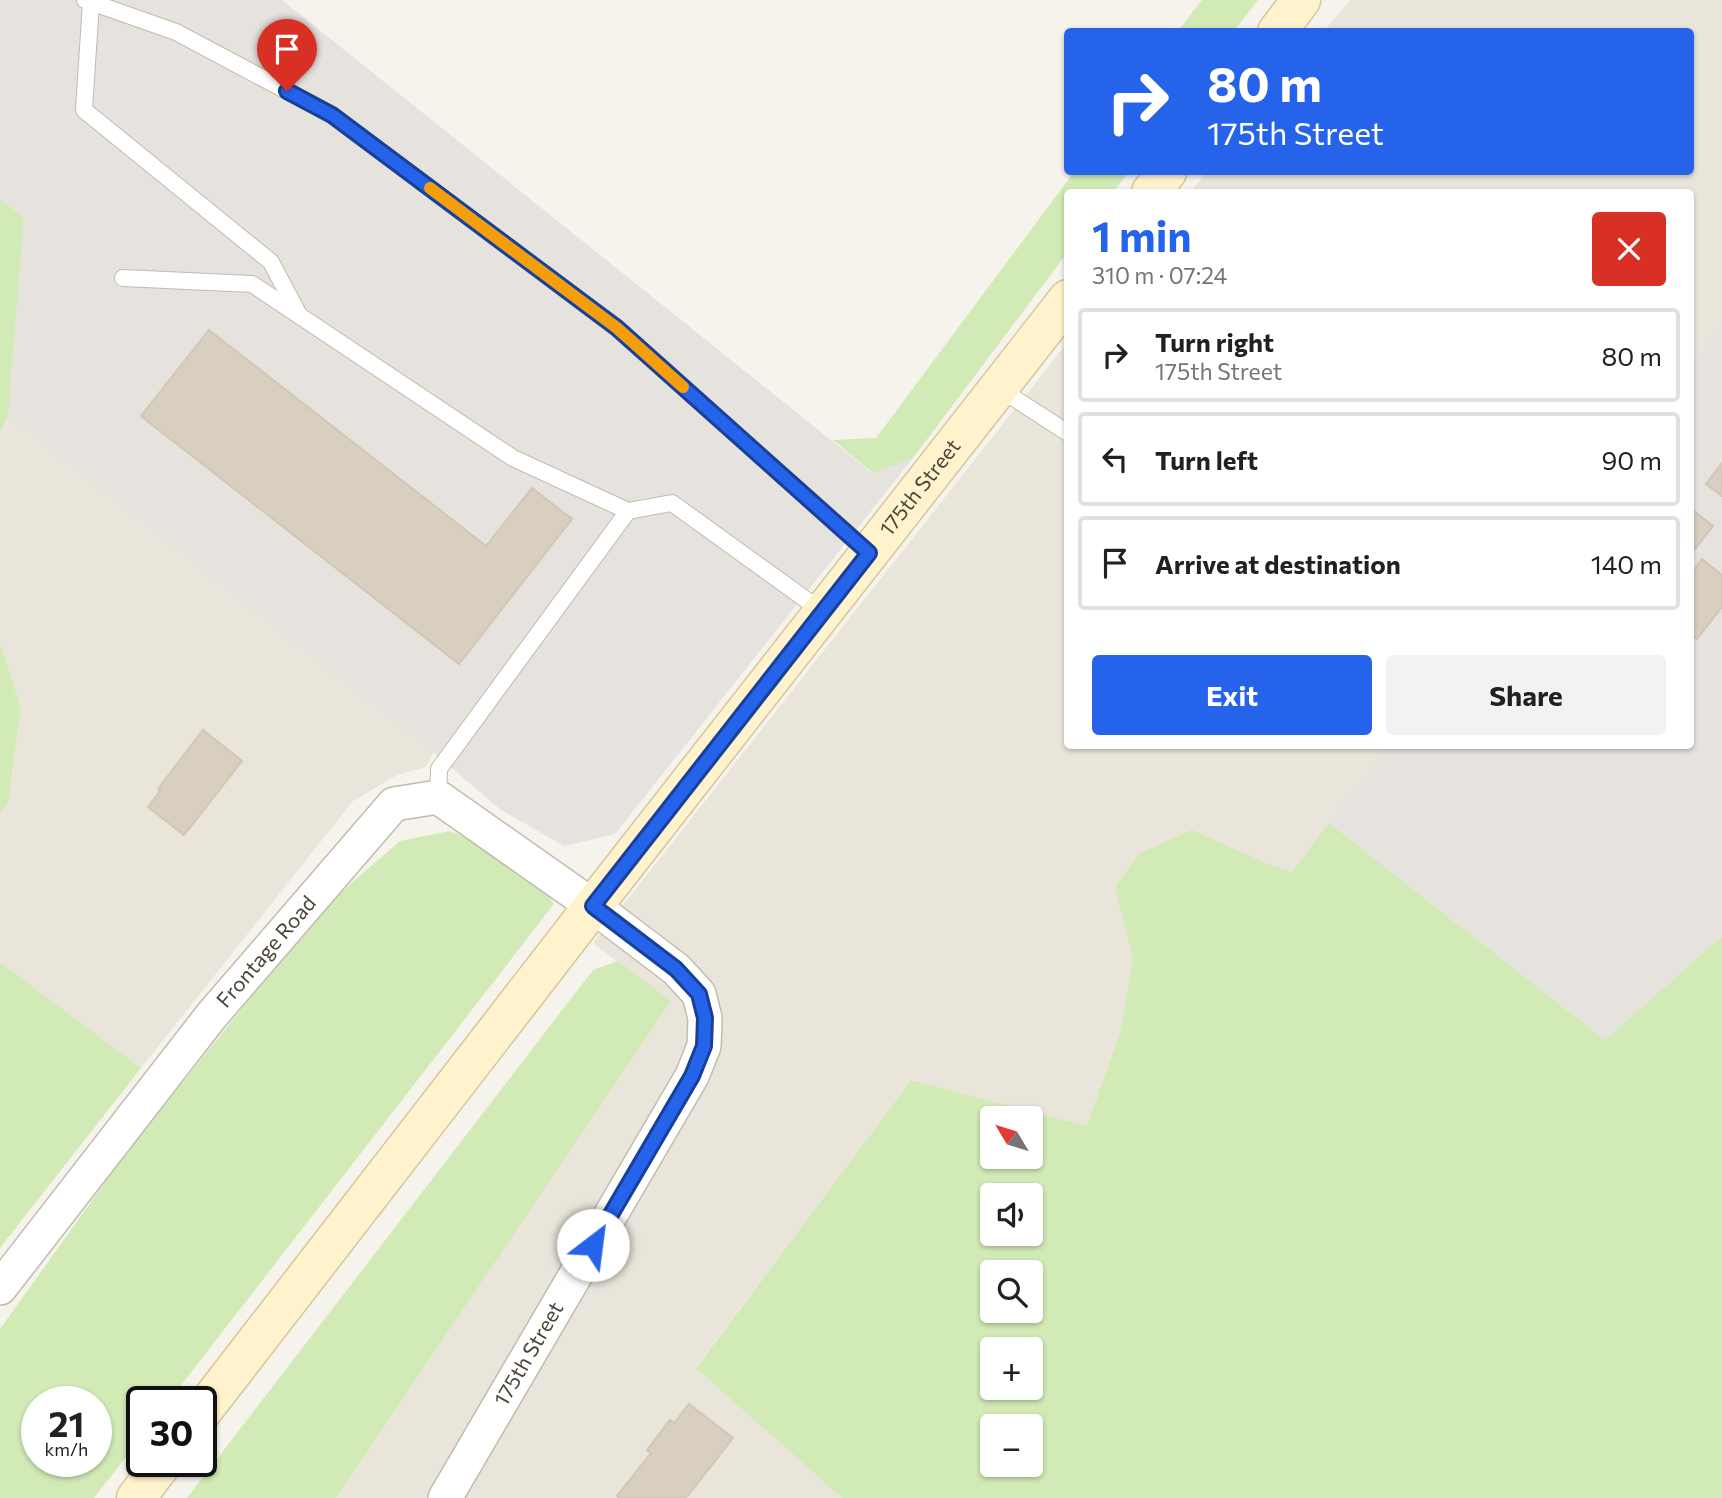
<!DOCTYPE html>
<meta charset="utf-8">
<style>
:root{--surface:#fff;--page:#f2f2f2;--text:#202124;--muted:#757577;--line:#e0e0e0;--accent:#2563eb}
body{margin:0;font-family:Commissioner,sans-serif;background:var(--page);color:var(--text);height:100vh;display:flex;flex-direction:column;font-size:26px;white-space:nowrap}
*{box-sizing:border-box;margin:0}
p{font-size:23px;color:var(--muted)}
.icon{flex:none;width:38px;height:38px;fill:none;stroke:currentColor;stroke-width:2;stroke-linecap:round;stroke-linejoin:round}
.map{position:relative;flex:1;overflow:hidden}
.side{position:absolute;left:1064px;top:189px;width:630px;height:560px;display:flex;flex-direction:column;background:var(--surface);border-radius:7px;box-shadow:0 2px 5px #0004}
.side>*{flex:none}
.banner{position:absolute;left:1064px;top:28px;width:630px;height:147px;border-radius:7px;box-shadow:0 2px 5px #0004;background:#2563eb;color:#fff;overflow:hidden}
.needle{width:46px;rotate:308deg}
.controls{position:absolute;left:980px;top:1106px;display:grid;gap:14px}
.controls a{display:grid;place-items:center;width:63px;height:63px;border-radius:7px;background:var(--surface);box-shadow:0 2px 5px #0004;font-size:35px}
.speed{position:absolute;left:21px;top:1386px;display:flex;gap:14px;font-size:35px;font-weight:700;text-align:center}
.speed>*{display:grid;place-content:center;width:91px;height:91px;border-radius:50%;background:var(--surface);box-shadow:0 2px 5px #0004;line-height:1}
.speed small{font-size:18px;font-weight:400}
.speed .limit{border:4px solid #111;border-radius:10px;background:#fff;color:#111}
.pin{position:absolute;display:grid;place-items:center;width:60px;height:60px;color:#fff;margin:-72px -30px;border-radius:50% 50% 50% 0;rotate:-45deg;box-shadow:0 0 7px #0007}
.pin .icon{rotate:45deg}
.me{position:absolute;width:77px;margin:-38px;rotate:30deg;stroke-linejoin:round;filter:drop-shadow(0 0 5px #0008)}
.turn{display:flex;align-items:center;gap:24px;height:147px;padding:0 28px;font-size:32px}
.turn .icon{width:91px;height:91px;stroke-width:2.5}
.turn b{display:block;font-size:49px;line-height:60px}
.round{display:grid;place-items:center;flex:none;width:74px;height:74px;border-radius:7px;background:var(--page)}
.overview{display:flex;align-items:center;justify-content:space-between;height:119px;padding:0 28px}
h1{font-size:42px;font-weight:700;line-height:52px;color:var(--accent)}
.cta{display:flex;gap:14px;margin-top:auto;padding:14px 28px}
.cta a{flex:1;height:80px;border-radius:7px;background:var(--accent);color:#fff;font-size:28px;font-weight:700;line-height:80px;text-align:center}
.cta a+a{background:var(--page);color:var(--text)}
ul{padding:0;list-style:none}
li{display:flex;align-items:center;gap:21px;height:94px;margin:0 14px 10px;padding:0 14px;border:4px solid var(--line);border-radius:7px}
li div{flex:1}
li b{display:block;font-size:26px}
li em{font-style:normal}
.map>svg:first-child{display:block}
.residential{fill:#eae5da}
.industrial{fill:#e6e2dd}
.green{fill:#d2eab5;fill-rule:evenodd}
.building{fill:#d8cfc1;stroke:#d3c7b4;stroke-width:2}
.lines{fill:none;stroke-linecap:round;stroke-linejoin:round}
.lane-casing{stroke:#c2bbae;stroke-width:18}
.street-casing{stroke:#c2bbae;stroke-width:36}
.secondary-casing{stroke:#d6c79b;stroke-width:41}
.lane{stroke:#fff;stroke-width:16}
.street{stroke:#fff;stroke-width:33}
.secondary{stroke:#fff3cd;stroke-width:38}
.route-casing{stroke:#184099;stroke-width:18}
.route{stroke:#2563eb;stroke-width:12}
.slow{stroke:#f59e0b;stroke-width:12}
.labels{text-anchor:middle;stroke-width:6;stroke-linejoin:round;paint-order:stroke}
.street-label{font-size:21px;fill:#4b4439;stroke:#fff}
</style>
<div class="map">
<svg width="1722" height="1498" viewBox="0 0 1722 1498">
<rect width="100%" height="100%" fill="#f6f3ec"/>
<!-- residential -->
<g class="residential">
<path d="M 1350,0 L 1722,0 L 1722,325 L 1691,365 L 1690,192 L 1190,192 L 1208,172 L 1690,172 L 1690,32 L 1324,31 Z"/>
<path d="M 1067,343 L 1068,746 L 1390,746 L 1292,872 L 1268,864 L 1115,887 L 1133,959 L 1121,1030 L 1087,1126 L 911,1080 L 696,1367 L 842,1498 L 336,1498 L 670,1002 L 593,943 Z"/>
<path d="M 8,416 L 434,753 L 425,767 L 397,775 L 353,801 L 141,1068 L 0,962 L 0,813 L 8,803 L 21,708 L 0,643 L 0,433 Z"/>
</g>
<!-- industrial -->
<g class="industrial">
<path d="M 0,0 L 282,0 L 872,473 L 913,458 L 615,834 L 564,846 L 501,810 L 434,753 L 8,416 L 24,218 L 0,199 Z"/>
<path d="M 1722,325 L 1722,936 L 1605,1040 L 1329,823 L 1390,746 L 1690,746 L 1691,365 Z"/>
</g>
<!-- green -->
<g class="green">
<path d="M 1202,0 L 1258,0 L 1234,31 L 1178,31 Z"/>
<path d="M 1074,172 L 1129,172 L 1113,192 L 1068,192 L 1067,253 L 913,458 L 873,473 L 833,440 L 876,438 Z"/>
<path d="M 0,199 L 24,218 L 8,416 L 0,433 Z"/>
<path d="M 0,643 L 21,708 L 8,803 L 0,813 Z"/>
<path d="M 1329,823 L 1605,1040 L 1722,936 L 1722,1498 L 842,1498 L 696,1368 L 911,1080 L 1087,1126 L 1121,1030 L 1133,959 L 1115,888 L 1138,854 L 1192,830 L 1268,864 L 1292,872 ZM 1031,1118 L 1031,1157 L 992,1157 L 992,1118 ZM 1031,1195 L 1031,1234 L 992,1234 L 992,1195 ZM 1031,1272 L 1031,1311 L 992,1311 L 992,1272 ZM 1031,1349 L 1031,1388 L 992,1388 L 992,1349 ZM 992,1426 L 1031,1426 L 1031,1465 L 992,1465 Z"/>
<path d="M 450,831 L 503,853 L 537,878 L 554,904 L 168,1402 L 142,1402 L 142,1436 L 94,1498 L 0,1498 L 0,1329 L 121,1160 L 275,967 L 333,899 L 400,841 ZM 37,1402 L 96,1402 L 96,1461 L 37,1461 Z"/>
<path d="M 618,961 L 671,1001 L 336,1498 L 187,1498 L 593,970 Z"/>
<path d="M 0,962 L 141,1068 L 0,1248 Z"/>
</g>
<!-- building -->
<g class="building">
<path d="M 209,330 L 486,546 L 532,488 L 572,519 L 459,664 L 141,416 Z"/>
<path d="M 1722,463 L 1722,496 L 1706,484 Z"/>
<path d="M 1690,508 L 1713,526 L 1695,549 L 1690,545 Z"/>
<path d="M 1702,559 L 1722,575 L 1722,607 L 1697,639 L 1690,634 L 1690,576 Z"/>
<path d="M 203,730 L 242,761 L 184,835 L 148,807 L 160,791 L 158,789 Z"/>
<path d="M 689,1404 L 733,1438 L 686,1498 L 620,1498 L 617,1496 L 651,1453 L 647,1450 L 670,1420 L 674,1423 Z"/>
</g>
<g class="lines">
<!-- lane casing -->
<g class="lane-casing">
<g id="lane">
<path d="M 85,0 L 176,32 L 332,115 L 617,328 L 869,553"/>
<path d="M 91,2 L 84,110 L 271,262 L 299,315"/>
<path d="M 123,278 L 252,284 L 513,458 L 628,511"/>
<path d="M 998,388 L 1068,433"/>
<path d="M 438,797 L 439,769 L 628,511 L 672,503 L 823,612"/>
</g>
</g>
<!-- street casing -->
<g class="street-casing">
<g id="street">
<path id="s1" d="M 0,1288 L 212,1015 L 394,804 L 438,797 L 593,906 L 676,969 L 699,994 L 705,1018 L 704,1046 L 692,1076 L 445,1498"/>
</g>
</g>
<!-- secondary casing -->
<g class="secondary-casing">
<g id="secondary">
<path d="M 1277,32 L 1301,0"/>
<path d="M 1151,192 L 1167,172"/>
<path id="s2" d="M 201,1413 L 593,906 L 1068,299"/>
<path d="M 136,1498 L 164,1461"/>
</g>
</g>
<!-- lane -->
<use href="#lane" class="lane"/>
<!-- street -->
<use href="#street" class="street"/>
<!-- secondary -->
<use href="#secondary" class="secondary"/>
</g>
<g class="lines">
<!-- route casing -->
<g class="route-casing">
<path id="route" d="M 287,91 L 332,115 L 617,328 L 869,553 L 593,906 L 676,969 L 699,994 L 705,1018 L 704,1046 L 692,1076 L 593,1245"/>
</g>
<!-- route -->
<use href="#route" class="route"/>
<!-- slow -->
<path class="slow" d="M 430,188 L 617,328 L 683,387"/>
</g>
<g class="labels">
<!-- street labels -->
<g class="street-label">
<text dy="7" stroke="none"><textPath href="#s2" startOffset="1172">175th Street</textPath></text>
<text dy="7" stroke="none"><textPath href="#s1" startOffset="429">Frontage Road</textPath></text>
<text transform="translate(529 1354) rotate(-60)" y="7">175th Street</text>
</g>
</g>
</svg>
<div class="controls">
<a><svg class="needle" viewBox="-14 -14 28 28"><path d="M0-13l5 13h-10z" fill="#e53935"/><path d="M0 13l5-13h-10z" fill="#757577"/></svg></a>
<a><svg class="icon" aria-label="sound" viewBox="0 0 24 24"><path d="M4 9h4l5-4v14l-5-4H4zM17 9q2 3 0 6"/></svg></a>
<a><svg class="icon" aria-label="search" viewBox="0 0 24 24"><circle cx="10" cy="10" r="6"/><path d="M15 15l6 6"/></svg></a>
<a>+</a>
<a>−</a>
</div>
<div class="speed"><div>21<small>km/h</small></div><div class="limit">30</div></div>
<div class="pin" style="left:287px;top:91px;background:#d93025"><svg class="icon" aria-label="arrive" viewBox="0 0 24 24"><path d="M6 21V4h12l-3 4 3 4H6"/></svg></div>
<svg class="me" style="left:593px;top:1245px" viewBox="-20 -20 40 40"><circle r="19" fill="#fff"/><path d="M0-13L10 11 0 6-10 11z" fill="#2563eb"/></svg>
<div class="banner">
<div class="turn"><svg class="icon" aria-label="right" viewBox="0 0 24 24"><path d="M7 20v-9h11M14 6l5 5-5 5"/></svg><div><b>80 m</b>175th Street</div></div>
</div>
<section class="side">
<div class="overview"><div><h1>1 min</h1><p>310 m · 07:24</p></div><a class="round" style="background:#d93025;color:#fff"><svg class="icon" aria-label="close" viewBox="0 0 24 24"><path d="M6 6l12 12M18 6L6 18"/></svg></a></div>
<ul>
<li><svg class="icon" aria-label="right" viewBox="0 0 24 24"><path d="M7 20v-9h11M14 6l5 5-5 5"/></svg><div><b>Turn right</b><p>175th Street</p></div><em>80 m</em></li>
<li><svg class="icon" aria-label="left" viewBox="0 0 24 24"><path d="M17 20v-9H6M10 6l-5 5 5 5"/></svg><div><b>Turn left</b></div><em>90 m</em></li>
<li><svg class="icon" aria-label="arrive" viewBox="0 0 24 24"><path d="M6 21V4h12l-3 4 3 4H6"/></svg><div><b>Arrive at destination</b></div><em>140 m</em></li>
</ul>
<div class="cta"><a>Exit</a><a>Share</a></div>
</section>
</div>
